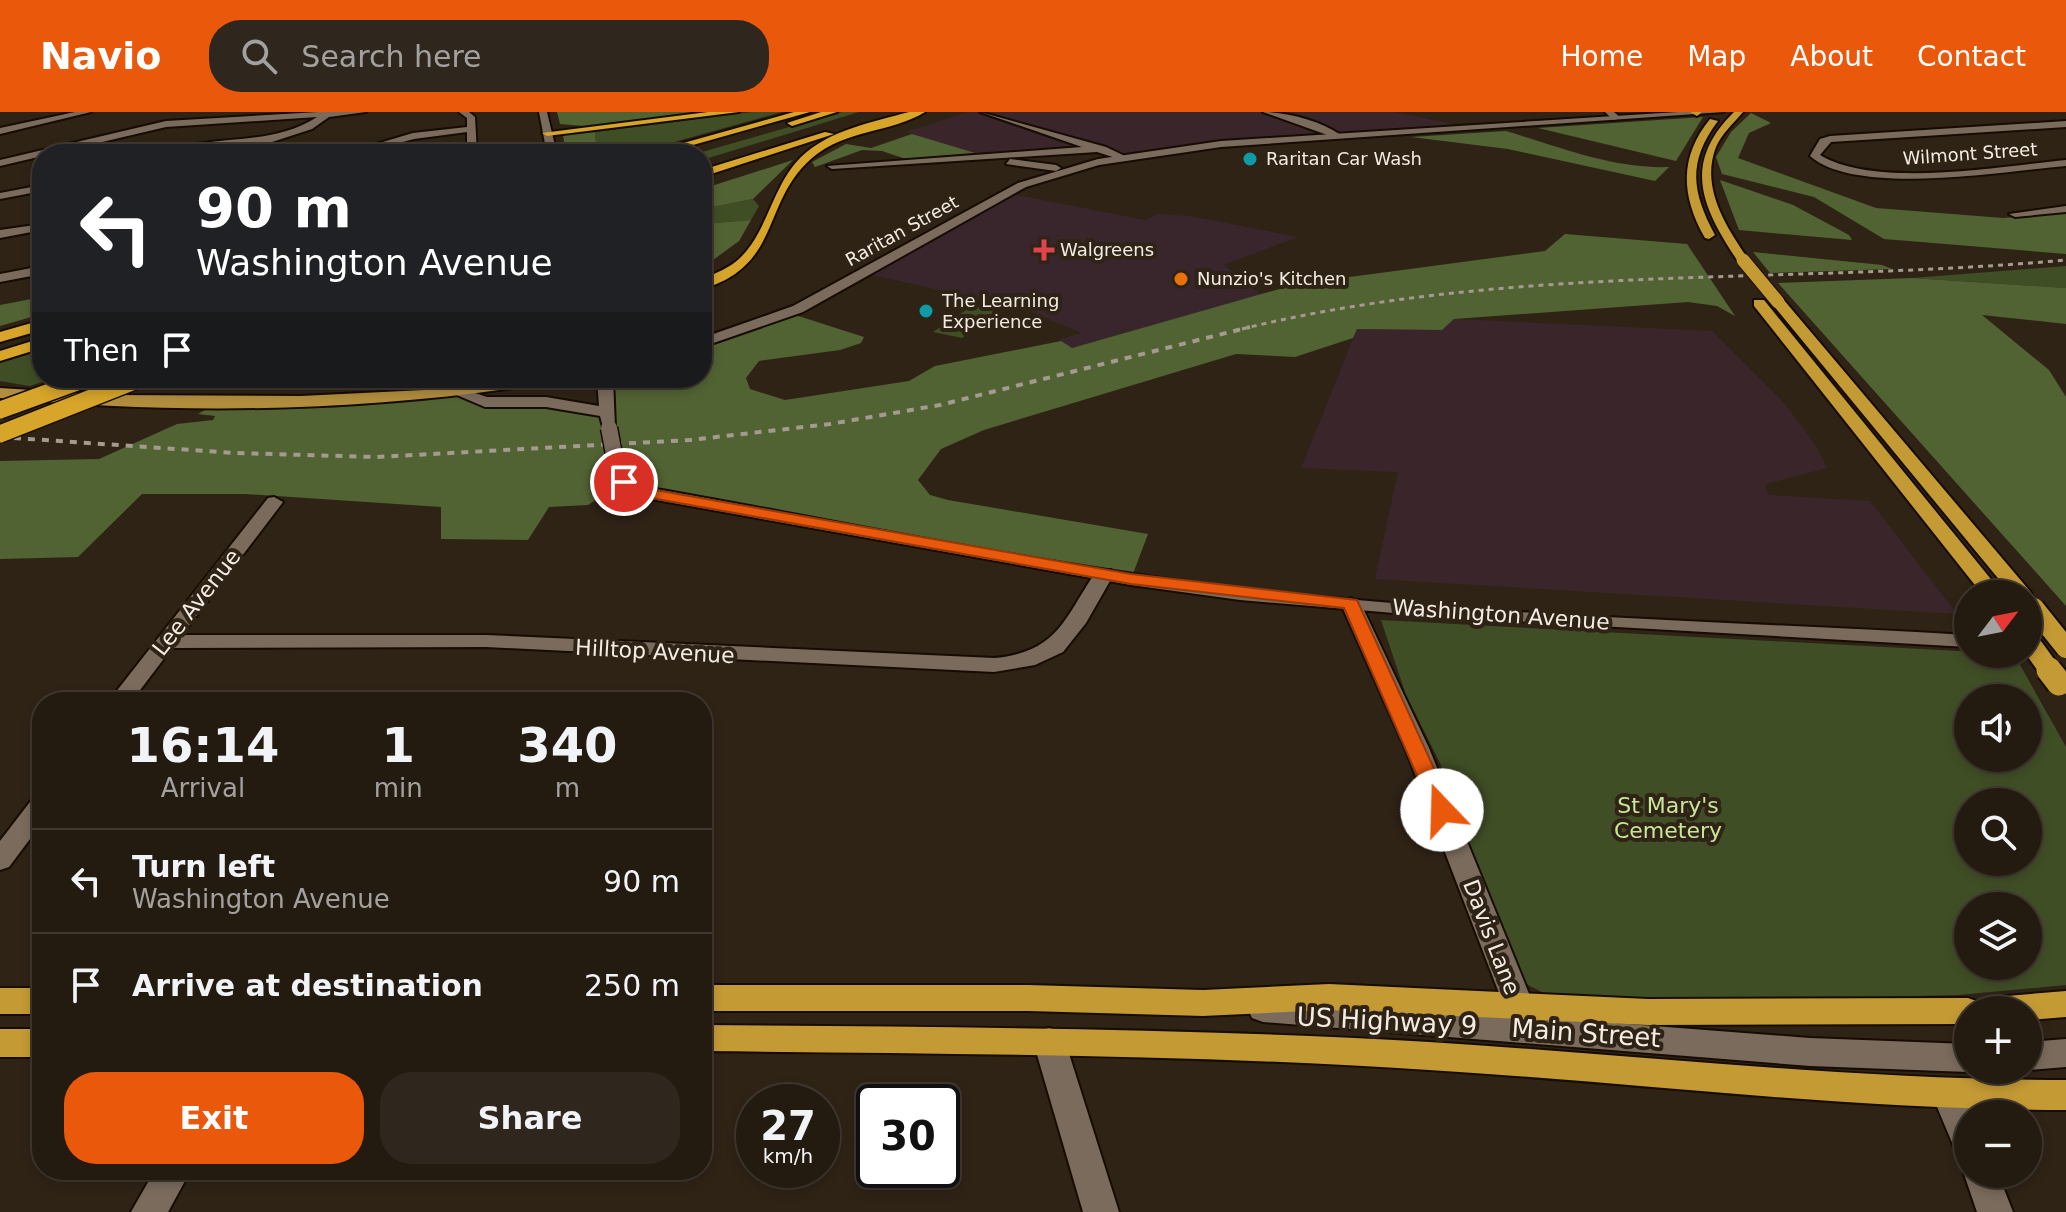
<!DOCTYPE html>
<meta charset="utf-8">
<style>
:root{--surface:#231a10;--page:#2f271e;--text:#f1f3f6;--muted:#a3a19f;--line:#403830;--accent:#ea580c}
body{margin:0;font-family:"DejaVu Sans",sans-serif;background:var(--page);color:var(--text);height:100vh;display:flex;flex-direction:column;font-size:30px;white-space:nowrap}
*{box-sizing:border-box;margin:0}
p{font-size:26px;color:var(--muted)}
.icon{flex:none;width:44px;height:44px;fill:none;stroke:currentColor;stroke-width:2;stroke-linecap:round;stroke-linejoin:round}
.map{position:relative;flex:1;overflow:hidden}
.details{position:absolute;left:32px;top:580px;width:680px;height:488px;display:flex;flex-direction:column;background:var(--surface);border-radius:32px;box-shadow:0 4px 12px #0003,0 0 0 2px var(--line)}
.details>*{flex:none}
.top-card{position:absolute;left:32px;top:32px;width:680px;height:244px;border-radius:32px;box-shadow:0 4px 12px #0003,0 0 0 2px var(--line);background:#202124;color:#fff;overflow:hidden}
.needle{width:52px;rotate:58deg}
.tools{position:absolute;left:1954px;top:468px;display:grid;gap:16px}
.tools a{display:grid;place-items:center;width:88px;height:88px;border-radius:50%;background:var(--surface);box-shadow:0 4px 12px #0003,0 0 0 2px var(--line);font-size:40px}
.speed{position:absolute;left:736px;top:972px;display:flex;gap:16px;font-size:40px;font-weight:700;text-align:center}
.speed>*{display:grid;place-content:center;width:104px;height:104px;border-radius:50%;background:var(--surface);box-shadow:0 4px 12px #0003,0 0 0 2px var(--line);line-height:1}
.speed small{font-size:20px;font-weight:400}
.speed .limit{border:4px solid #111;border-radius:12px;background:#fff;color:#111}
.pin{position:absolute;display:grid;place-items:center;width:68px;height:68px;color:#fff;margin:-34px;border:4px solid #fff;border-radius:50%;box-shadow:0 2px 8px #0007}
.me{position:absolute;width:88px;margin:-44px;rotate:339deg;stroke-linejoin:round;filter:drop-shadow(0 0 6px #0008)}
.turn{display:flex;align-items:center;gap:28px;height:168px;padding:0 32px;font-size:36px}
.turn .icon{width:104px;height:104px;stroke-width:2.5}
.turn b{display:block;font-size:56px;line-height:68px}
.then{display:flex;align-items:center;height:76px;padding:0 32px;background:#0003;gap:16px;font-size:30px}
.eta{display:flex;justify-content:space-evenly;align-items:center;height:136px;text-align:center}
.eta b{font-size:48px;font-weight:700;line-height:56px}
.primary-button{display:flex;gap:16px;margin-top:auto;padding:16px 32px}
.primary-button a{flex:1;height:92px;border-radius:32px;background:var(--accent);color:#fff;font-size:32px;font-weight:700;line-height:92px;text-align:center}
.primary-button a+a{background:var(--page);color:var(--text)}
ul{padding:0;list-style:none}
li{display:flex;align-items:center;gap:24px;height:104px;padding:0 32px;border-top:2px solid var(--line)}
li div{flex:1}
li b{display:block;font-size:30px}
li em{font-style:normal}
header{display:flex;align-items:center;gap:48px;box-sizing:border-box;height:112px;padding:0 40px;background:var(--accent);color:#fff}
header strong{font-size:38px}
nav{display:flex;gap:44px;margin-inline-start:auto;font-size:28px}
.search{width:560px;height:72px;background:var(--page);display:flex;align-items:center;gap:20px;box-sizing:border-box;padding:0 28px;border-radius:32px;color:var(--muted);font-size:30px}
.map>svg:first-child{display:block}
.commercial{fill:#39262d}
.industrial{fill:#3a262a}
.green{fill:#404e26;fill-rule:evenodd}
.forest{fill:#526333}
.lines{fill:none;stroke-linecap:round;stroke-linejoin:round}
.minor-casing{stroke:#170c03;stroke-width:4}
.tertiary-casing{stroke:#170c03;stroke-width:4}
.secondary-casing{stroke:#170c03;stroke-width:4}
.primary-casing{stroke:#170c03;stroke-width:4}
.trunk-casing{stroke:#170c03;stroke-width:4}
.motorway-casing{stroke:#170c03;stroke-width:4}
.minor{fill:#7a6b5d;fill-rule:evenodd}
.tertiary{fill:#7a6b5d;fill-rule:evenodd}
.secondary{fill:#7a6b5d;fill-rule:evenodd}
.primary{fill:#b18e3e;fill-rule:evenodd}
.trunk{fill:#c49a34;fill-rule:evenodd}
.motorway{fill:#d6a52a;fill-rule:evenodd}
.rail-far1{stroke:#a49a90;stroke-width:3;stroke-dasharray:5 5;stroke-linecap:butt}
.rail{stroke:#a49a90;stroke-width:4;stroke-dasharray:7 7;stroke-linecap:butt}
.secondary-bridge-casing{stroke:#170c03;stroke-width:19;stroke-linecap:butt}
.trunk-bridge-far2-casing{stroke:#170c03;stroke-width:15;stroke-linecap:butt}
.trunk-bridge-far1-casing{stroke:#170c03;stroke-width:24;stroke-linecap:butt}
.trunk-bridge-casing{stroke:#170c03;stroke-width:29;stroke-linecap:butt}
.motorway-bridge-casing{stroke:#170c03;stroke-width:20;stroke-linecap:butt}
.secondary-bridge{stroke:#7a6b5d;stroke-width:16}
.trunk-bridge-far2{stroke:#c49a34;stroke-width:13}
.trunk-bridge-far1{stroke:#c49a34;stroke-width:20}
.trunk-bridge{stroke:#c49a34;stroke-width:25}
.motorway-bridge{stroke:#d6a52a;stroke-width:17}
.route{fill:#ea580c;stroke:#983908;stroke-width:2}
.culture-dot{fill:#0f9aa8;stroke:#2f2316;stroke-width:3}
.health-dot{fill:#e0444e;stroke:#2f2316;stroke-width:3}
.food-dot{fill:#e8710a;stroke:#2f2316;stroke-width:3}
.labels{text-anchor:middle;stroke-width:8;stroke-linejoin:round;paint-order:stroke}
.far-street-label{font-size:18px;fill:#f4ebe3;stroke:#2f2316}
.far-poi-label{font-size:18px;fill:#f4ebe3;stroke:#2f2316;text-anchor:start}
.street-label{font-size:22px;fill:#f4ebe3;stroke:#2f2316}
.park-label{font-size:22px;fill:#c8e599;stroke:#2f2316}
.near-street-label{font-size:26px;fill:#f4ebe3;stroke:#2f2316}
</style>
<header>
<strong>Navio</strong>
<div class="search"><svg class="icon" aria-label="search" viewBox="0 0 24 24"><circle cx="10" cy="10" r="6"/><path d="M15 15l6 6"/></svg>Search here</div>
<nav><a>Home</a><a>Map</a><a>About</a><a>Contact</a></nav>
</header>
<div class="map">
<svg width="2066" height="1100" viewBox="0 0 2066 1100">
<rect width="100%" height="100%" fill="#2f2316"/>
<!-- commercial -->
<path class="commercial" d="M 1007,81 L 1145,108 L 1157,102 L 1190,104 L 1298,125 L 1224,153 L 1261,183 L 1071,236 L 1059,228 L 1081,221 L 1028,198 L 864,161 Z"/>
<!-- industrial -->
<g class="industrial">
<path d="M 968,0 L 1395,0 L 1471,16 L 1330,24 L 1122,45 L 1103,37 L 986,45 L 906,20 Z"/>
<path d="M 1454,207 L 1712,219 L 1785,292 L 1816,334 L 1827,356 L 1765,372 L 1768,383 L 1870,389 L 1957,502 L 1375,467 L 1398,360 L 1301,356 L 1357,217 L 1442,218 Z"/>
</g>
<!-- green -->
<g class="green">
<path d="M 752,0 L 782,0 L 631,42 L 597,42 L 595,20 Z"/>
<path d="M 842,0 L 859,0 L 702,48 L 702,42 L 695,42 Z"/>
<path d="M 753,87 L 759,94 L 751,108 L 702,112 L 702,97 Z"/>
<path d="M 2066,154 L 2066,176 L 1912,166 Z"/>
<path d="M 972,194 L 998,199 L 962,226 L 933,220 Z"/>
<path d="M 42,238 L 42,266 L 54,266 L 30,274 L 0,269 L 0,251 Z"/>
<path d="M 1381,508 L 2014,542 L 2066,635 L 2066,873 L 1958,883 L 1716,889 L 1544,881 L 1526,872 L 1515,860 L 1440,651 L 1406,583 ZM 1968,586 L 2028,586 L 2028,646 L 1968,646 ZM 1968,690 L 2028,690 L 2028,750 L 1968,750 ZM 1968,794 L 2028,794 L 2028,854 L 1968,854 Z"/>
</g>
<!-- forest -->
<g class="forest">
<path d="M 557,0 L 717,0 L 584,14 L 560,12 Z"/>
<path d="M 1751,1 L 1771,11 L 1749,21 L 1738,46 L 1876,96 L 2003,106 L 2066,101 L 2066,142 L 1884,127 L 1814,85 L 1722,62 L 1716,45 L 1731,20 Z"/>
<path d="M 1703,5 L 1676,49 L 1538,16 Z"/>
<path d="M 1506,19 C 1560,35 1613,57 1669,55 L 1655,69 L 1508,37 L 1411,25 Z"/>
<path d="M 595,20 L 597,42 L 566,42 L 563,23 Z"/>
<path d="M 912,22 L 975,41 L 906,47 L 882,39 L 862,38 L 815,55 L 812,50 L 846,32 L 871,36 Z"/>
<path d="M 793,48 L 753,87 L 702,97 L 702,77 Z"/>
<path d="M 1720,68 L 1793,93 L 1849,123 L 1852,128 L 1739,118 Z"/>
<path d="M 751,108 L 739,129 L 702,156 L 702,112 Z"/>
<path d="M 1565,122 L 1687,132 L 1735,204 L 1717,194 L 1688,190 L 1454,207 L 1442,218 L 1357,217 L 1353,226 L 1295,245 L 1236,242 L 984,318 L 941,337 L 918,368 L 930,383 L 948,388 L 1148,422 L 1131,467 L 651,382 L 624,370 L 588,393 L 549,395 L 528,428 L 441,427 L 441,395 L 245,382 L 142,382 L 78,445 L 0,447 L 0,349 L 99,347 L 177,312 L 213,308 L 215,304 L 198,302 L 220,289 L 460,281 L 485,290 L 546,290 L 605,300 L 605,266 L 702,266 L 702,231 L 789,201 L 864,225 L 861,231 L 840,238 L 759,249 L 746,266 L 750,277 L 785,288 L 909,269 L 935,254 L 1061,229 L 1072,236 L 1297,172 L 1545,139 Z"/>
<path d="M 1753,140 L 1882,153 L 1892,157 L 1770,161 Z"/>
<path d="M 1912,166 L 2066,176 L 2066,212 L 1982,203 L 2049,258 L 2066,285 L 2066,494 L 1778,171 Z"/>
<path d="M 42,185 L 42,202 L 0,214 L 0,193 Z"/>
<path d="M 186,266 L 298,266 L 290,271 L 169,273 Z"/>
</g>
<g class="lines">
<!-- minor casing -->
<g class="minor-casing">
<g id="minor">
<path d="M 75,0 L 91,0 L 0,22 L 0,16 Z"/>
<path d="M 318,0 L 366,0 L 329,5 L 312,17 L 272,30 L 168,42 C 207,20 268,37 317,5 L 166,15 L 0,54 L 0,48 L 166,9 Z"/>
<path d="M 459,0 L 469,0 L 475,5 L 477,42 L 467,42 L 467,20 L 414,27 L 358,42 L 342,42 L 413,21 L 467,15 L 467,6 Z"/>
<path d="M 980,0 L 1106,35 L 1127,45 L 1122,48 L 1097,40 L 832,57 L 827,54 L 1082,35 Z"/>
<path d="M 1263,0 C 1288,0 1320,9 1341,23 L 1333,25 Z"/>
<path d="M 1605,0 L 1614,0 L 1621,6 L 1613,8 Z"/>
<path d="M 2066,9 L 2066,15 L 1831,30 L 1820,43 C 1876,77 2001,54 2066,48 L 2066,54 C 2005,59 1856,85 1810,44 L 1820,27 L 1830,24 Z"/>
<path d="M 42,73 L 42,79 L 0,87 L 0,81 Z"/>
<path d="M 2066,94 L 2066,100 L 2015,105 L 2009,102 Z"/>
<path d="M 42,112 L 42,118 L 0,126 L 0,118 Z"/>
<path d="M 42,154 L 42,162 L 0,170 L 0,162 Z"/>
<path d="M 274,385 L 283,390 L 182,523 L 486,523 L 994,546 C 1059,540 1064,506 1097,458 L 1111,458 L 1114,462 L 1086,511 L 1063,540 L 1035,553 L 994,560 L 486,535 L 172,536 L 131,590 L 108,590 L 268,386 Z"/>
<path d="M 1351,486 L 1361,492 L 1429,636 L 1534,894 L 1530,903 L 1519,907 L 1508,903 L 1504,894 L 1405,636 L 1341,492 Z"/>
<path d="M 42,683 L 42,711 L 9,755 L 0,758 L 0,729 L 33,686 Z"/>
<path d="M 1049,916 L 1060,919 L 1065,929 L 1119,1100 L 1083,1100 L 1033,929 L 1038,919 Z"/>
<path d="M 1948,968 L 1959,973 L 1973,1002 L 1968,1002 L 1968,1045 L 1956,1040 L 1932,983 L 1937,973 Z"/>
<path d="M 1968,1052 L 1968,1062 L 1998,1062 L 2013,1100 L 1977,1100 L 1964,1062 Z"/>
<path d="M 155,1058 L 191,1058 L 168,1100 L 131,1100 Z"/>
</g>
</g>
<!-- tertiary casing -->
<g class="tertiary-casing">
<g id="tertiary">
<path d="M 1678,0 L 1724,0 L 1221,35 L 1099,53 L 1026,75 L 803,200 L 702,235 L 702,226 L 793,194 L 1018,71 L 1098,47 L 1221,29 Z"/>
<path d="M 1010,47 L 1056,53 L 1061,56 L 1056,59 L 1006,52 Z"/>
</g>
</g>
<!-- secondary casing -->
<g class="secondary-casing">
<g id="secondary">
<path d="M 539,0 L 547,0 L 557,42 L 547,42 Z"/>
<path d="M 597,266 L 613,266 L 615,315 L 603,315 L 600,304 L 546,295 L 485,295 L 452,281 L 460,276 L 487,285 L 546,285 L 599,294 Z"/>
<path d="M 617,353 L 623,354 L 631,366 L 656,377 C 849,411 1043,453 1239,476 C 1480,504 1725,509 1968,523 L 1968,535 L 1441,505 L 1240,488 L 1131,473 L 651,387 L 618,374 L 608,358 Z"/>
<path d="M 1263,884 L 1810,926 L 1968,932 L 1968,958 L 1973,958 L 1968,960 L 1810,954 L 1263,910 L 1252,906 L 1248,897 L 1252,888 Z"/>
<path d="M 2066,927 L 2066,955 L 2028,958 L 2028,930 Z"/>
</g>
</g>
<!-- primary casing -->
<g class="primary-casing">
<path id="primary" d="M 518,266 L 554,266 L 546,271 C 369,300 178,303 0,286 L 0,276 L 109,283 L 301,284 L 424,278 Z"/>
</g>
<!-- trunk casing -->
<g class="trunk-casing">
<g id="trunk">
<path d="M 1690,0 L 1701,0 L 1701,1 L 1697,4 Z"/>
<path d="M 1734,0 L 1743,0 C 1734,11 1722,21 1716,35 C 1700,76 1727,116 1749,148 L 1743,152 L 1739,151 C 1702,96 1681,52 1734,0 Z"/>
<path d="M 1710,7 L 1718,9 C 1687,50 1692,80 1715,123 L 1709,127 L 1705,126 C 1681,84 1679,45 1710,7 Z"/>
<path d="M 1773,187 L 1783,187 L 2029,478 L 2032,482 L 2029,486 L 2028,482 L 2011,482 L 1773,193 Z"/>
<path d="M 1754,188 L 1764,188 L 2003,482 L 1982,482 L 1754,194 Z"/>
<path d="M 1329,872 L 1648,887 L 1968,886 L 1979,890 L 1981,895 L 1984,889 L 1995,885 L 2066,879 L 2066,905 L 2028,908 L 2028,898 L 1968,898 L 1968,912 L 1648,913 L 1329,898 L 1203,904 L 1028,899 L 702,899 L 702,873 L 1028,873 L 1203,878 Z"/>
<rect x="0" y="876" width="42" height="26"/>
<path d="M 702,913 C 945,915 1187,916 1429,930 C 1642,943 1853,968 2066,968 L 2066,998 C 1852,998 1642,971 1429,958 C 1187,942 945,942 702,939 Z"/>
<rect x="0" y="917" width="42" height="28"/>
</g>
</g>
<!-- motorway casing -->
<g class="motorway-casing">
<g id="motorway">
<path d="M 708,0 L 739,0 L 547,24 L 542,21 Z"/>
<path d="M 794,0 L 810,0 L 661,42 L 644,42 Z"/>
<path d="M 821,0 L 837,0 L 792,14 L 787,11 Z"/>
<path d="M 909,0 L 925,0 C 891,21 846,17 812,46 C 761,90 782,154 702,177 L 702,168 C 715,161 730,156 740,146 C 768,119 772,74 801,45 C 829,18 873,10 909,0 Z"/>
<path d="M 825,20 L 834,22 L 702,65 L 702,58 Z"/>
<path d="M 42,208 L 42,218 L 0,230 L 0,220 Z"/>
<path d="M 42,226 L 42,236 L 0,249 L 0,239 Z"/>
</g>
</g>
<!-- minor -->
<use href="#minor" class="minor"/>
<!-- tertiary -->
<use href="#tertiary" class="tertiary"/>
<!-- secondary -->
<use href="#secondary" class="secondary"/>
<!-- primary -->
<use href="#primary" class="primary"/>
<!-- trunk -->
<use href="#trunk" class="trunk"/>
<!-- motorway -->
<use href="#motorway" class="motorway"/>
<!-- rail-far1 -->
<path class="rail-far1" d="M 1242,217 C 1510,151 1793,173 2066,148"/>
<!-- rail -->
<path class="rail" d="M 0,325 L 235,341 L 376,345 L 690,328 L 830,312 L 940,293 L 1250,215"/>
<!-- secondary-bridge casing -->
<g class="secondary-bridge-casing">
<path id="secondary-bridge" d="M 609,316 L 617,358"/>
</g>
<!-- trunk-bridge-far2 casing -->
<g class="trunk-bridge-far2-casing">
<path id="trunk-bridge-far2" d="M 1743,148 L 1778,190"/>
</g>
<!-- trunk-bridge-far1 casing -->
<g class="trunk-bridge-far1-casing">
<g id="trunk-bridge-far1">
<path d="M 2034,496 L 2066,536"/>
<path d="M 2028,528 L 2051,560"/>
</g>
</g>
<!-- trunk-bridge casing -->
<g class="trunk-bridge-casing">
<path id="trunk-bridge" d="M 2049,558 L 2059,571"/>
</g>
<!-- motorway-bridge casing -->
<g class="motorway-bridge-casing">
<g id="motorway-bridge">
<path d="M 0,298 L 88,266"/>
<path d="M 0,322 L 142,266"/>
</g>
</g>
<!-- secondary-bridge -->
<use href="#secondary-bridge" class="secondary-bridge"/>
<!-- trunk-bridge-far2 -->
<use href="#trunk-bridge-far2" class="trunk-bridge-far2"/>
<!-- trunk-bridge-far1 -->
<use href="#trunk-bridge-far1" class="trunk-bridge-far1"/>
<!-- trunk-bridge -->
<use href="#trunk-bridge" class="trunk-bridge"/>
<!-- motorway-bridge -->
<use href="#motorway-bridge" class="motorway-bridge"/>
</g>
<!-- route -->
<path class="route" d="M 624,366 L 655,378 L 1131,462 L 1357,488 L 1453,698 L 1442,705 L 1432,698 L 1344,496 L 1131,472 L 651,386 L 619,373 L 617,370 Z"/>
<!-- markers -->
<g class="culture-dot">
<circle cx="1250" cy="47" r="8"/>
<circle cx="926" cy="199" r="8"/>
</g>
<path class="health-dot" d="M1040 126h8v8h8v8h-8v8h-8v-8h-8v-8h8z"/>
<circle class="food-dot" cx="1181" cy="167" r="8"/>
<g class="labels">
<!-- far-street labels -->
<g class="far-street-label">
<text transform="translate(1970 42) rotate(-4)" y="6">Wilmont Street</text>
<text transform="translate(902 119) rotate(-29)" y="6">Raritan Street</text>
</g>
<!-- far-poi labels -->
<g class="far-poi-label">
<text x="1266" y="53">Raritan Car Wash</text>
<text x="1060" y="144">Walgreens</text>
<text x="1197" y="173">Nunzio's Kitchen</text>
<text x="942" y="195">The Learning<tspan x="942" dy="21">Experience</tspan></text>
</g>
<!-- street labels -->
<g class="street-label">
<text transform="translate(196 490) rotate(-52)" y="8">Lee Avenue</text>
<text transform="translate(1501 502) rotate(4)" y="8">Washington Avenue</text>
<text transform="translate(655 539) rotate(3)" y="8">Hilltop Avenue</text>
<text transform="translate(1492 825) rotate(69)" y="8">Davis Lane</text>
</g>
<!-- park labels -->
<g class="park-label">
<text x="1668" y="701">St Mary's<tspan x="1668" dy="25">Cemetery</tspan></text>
</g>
<!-- near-street labels -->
<g class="near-street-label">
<text transform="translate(1387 909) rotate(3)" y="9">US Highway 9</text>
<text transform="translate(1586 921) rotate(4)" y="9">Main Street</text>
</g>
</g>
</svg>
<div class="tools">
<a><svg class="needle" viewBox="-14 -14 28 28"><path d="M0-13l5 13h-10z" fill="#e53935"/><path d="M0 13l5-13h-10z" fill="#a3a19f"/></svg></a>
<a><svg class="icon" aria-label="sound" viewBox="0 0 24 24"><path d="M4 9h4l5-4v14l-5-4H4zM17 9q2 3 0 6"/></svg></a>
<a><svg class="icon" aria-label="search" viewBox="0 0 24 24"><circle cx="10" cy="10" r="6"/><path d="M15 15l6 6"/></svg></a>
<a><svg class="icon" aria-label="layers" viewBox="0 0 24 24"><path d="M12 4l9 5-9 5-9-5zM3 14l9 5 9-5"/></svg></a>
<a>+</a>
<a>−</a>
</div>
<div class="speed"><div>27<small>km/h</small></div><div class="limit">30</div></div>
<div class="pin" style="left:624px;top:370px;background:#d93025"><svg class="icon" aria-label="arrive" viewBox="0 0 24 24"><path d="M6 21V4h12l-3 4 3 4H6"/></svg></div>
<svg class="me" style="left:1442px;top:698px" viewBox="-20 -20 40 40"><circle r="19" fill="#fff"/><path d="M0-13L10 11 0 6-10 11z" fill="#ea580c"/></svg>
<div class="top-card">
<div class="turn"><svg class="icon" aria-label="left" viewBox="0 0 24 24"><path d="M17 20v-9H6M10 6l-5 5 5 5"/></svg><div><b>90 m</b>Washington Avenue</div></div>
<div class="then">Then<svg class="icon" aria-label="arrive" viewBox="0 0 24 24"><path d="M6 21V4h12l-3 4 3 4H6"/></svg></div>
</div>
<section class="details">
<div class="eta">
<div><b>16:14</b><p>Arrival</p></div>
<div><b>1</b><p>min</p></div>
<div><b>340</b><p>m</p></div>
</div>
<ul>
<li><svg class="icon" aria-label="left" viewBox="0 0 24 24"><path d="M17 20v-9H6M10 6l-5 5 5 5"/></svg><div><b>Turn left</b><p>Washington Avenue</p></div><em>90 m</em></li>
<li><svg class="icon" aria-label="arrive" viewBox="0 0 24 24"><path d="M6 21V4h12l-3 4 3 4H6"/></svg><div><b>Arrive at destination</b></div><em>250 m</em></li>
</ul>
<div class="primary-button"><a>Exit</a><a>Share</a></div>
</section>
</div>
